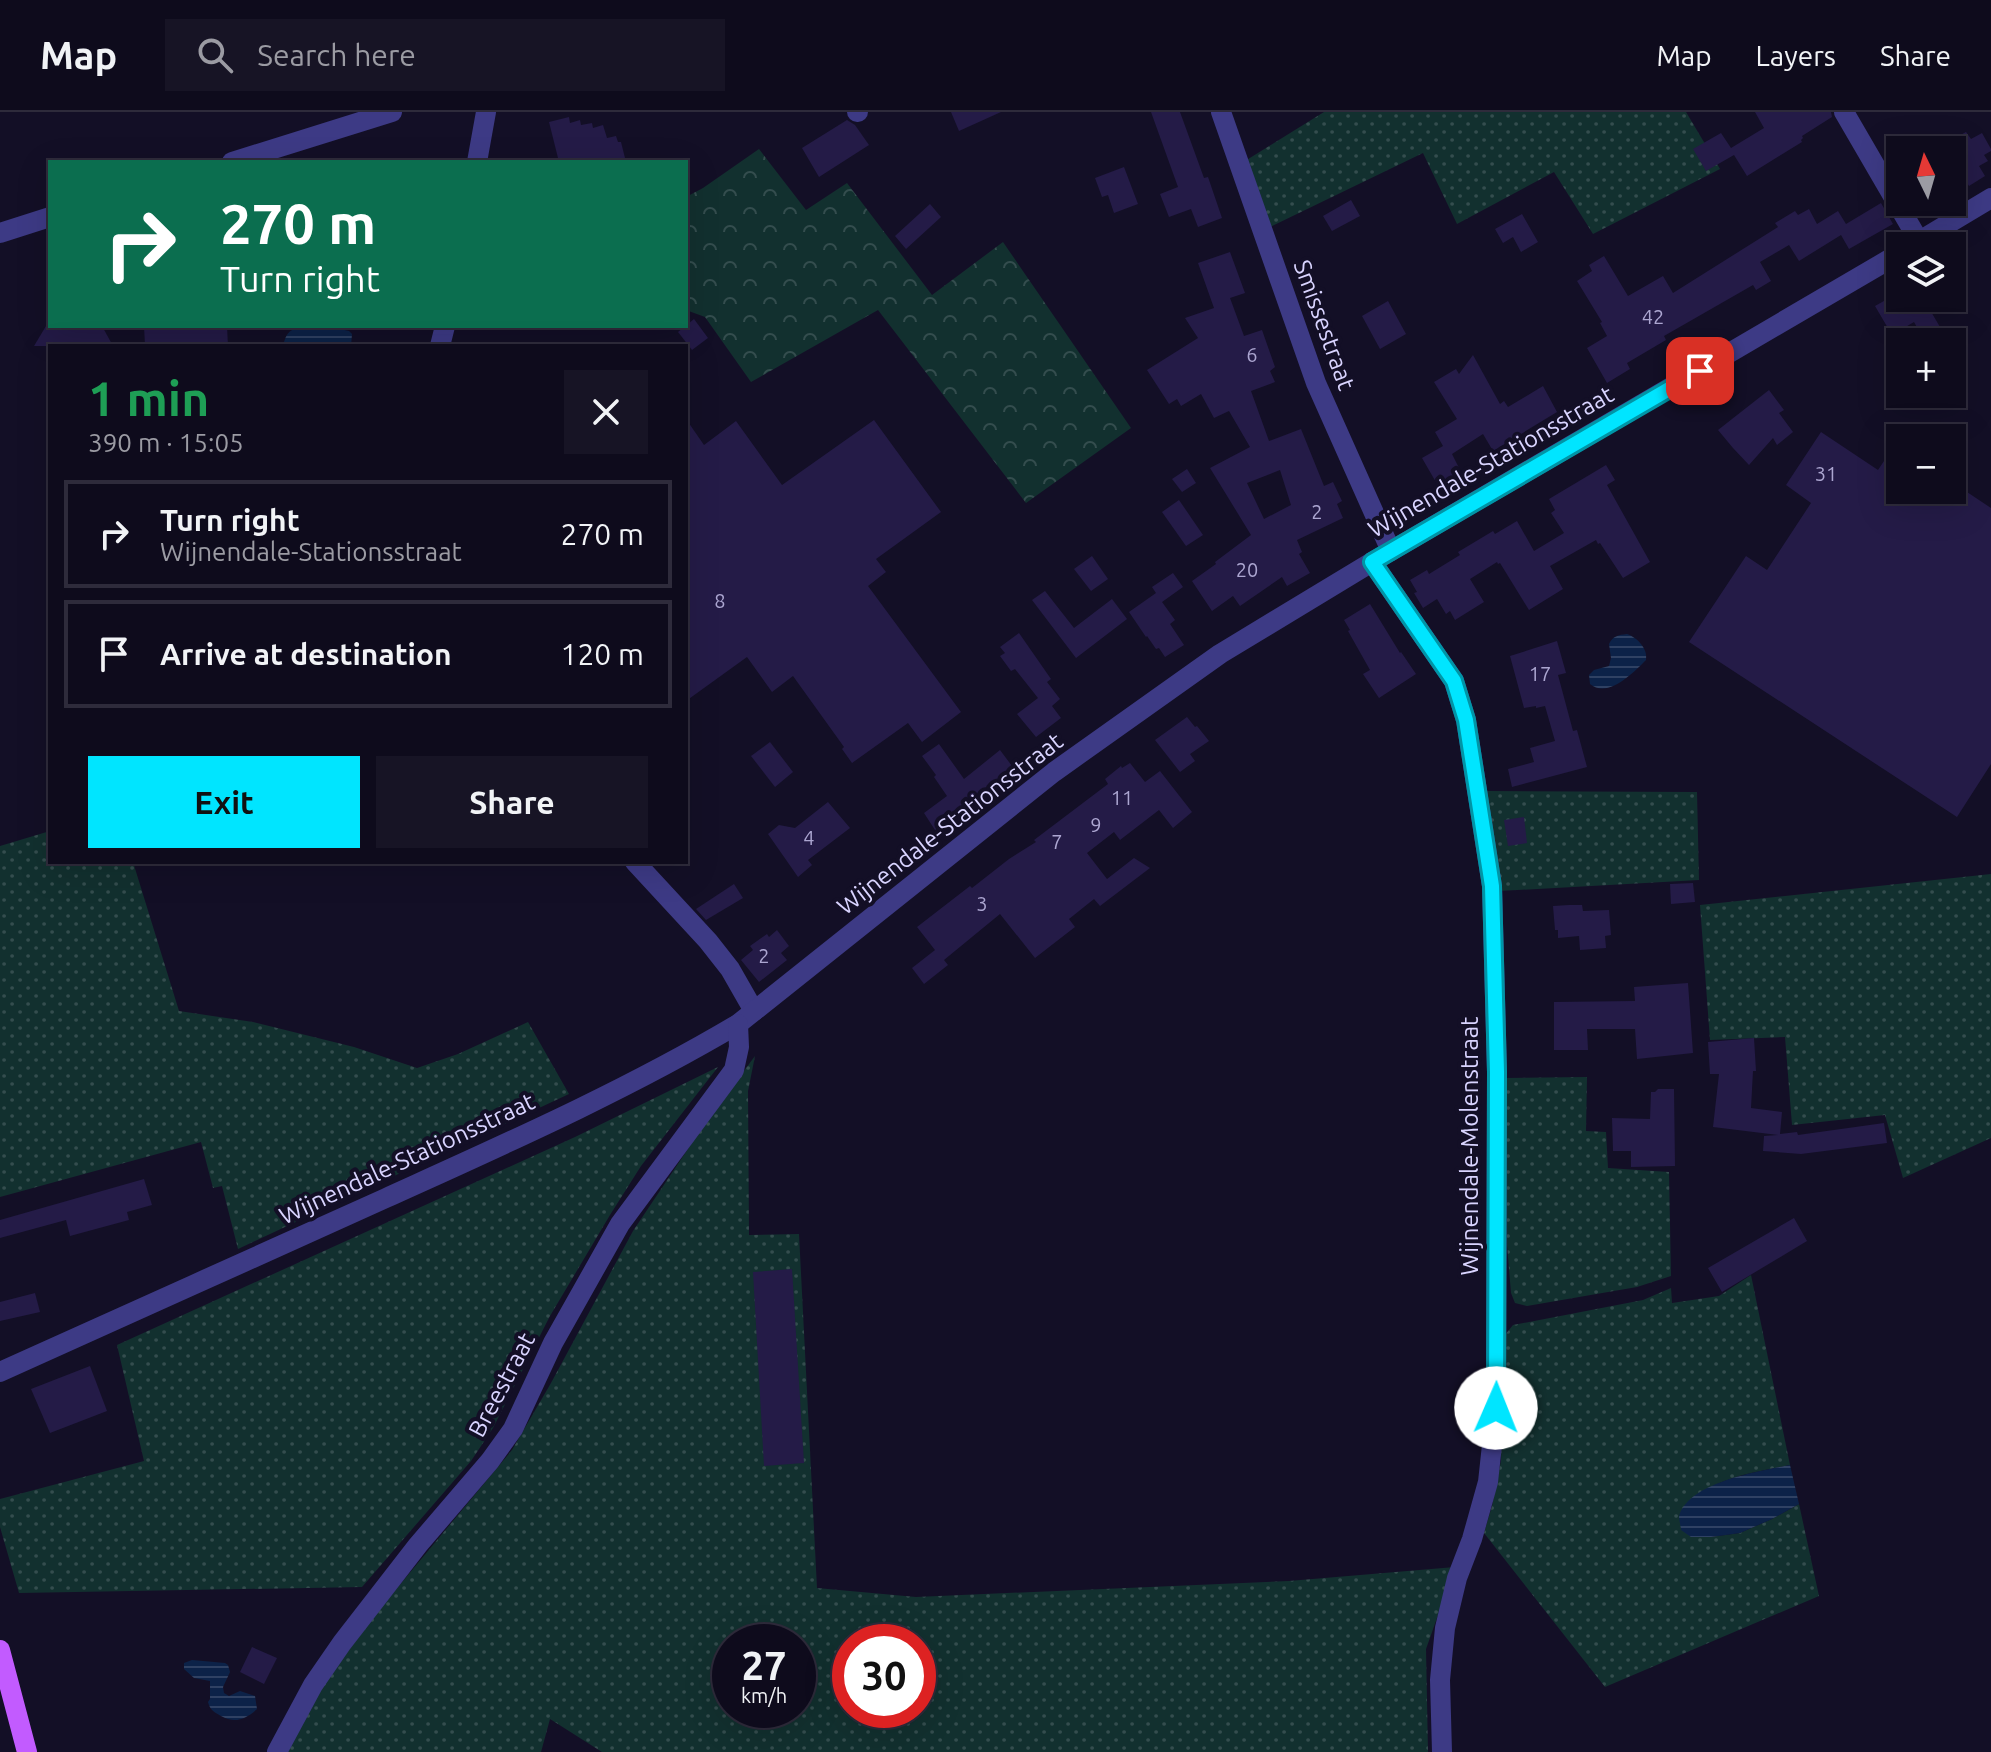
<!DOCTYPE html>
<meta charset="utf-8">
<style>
:root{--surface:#0e0b1c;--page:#171425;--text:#f1f3f6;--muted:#9b9ba3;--line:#2e2b3b;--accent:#00e5ff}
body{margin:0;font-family:Ubuntu,sans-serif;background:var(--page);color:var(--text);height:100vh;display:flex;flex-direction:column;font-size:30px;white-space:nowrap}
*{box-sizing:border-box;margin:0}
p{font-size:26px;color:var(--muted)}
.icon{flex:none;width:44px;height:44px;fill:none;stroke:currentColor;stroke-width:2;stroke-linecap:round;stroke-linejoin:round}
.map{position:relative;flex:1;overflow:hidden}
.details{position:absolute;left:48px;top:232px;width:640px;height:520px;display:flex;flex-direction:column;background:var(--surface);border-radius:0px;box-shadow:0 8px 32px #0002,0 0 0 2px var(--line)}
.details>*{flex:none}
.banner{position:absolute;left:48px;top:48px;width:640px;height:168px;border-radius:0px;box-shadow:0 8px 32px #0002,0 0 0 2px var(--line);background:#0b6e4f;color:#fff;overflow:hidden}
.needle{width:52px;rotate:355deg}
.fabs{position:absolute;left:1886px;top:24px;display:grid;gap:16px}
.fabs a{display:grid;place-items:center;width:80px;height:80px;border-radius:0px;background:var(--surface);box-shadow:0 8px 32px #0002,0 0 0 2px var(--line);font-size:40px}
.speed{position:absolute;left:712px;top:1512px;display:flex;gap:16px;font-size:40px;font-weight:700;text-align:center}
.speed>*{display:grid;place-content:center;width:104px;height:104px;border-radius:50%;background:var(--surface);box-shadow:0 8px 32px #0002,0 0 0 2px var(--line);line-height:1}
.speed small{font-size:20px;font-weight:400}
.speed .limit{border:12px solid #d22;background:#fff;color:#111}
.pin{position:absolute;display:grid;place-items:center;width:68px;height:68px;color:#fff;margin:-34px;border-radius:16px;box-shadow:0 4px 12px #0006}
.me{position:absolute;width:88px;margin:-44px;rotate:1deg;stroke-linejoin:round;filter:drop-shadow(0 0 6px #0008)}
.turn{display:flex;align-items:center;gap:28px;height:168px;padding:0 40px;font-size:36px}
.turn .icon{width:104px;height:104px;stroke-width:2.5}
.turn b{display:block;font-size:56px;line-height:68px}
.round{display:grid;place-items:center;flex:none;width:84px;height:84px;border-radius:0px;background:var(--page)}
.headline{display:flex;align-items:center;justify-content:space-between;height:136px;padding:0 40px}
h1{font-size:48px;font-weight:700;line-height:60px;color:#1e9e55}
.primary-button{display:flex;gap:16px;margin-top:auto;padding:16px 40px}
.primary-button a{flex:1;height:92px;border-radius:0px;background:var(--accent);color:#111;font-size:32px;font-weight:700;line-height:92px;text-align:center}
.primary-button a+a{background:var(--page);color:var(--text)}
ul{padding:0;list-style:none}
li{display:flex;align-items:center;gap:24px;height:108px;margin:0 16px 12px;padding:0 24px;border:4px solid var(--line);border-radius:0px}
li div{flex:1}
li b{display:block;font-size:30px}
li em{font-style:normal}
header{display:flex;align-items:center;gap:48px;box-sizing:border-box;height:112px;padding:0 40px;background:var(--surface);border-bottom:2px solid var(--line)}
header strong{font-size:38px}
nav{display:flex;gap:44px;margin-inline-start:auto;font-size:28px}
.search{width:560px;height:72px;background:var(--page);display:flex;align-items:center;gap:20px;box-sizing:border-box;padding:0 28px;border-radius:0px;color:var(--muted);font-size:30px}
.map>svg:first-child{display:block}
.grass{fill:url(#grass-dots);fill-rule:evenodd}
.forest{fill:url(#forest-crowns)}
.water{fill:url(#water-rules)}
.building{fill:#241b47;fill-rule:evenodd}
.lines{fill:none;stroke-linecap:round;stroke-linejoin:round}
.street{stroke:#3d3a85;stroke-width:20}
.primary{stroke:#c25bff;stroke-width:20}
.route-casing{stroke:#0095a6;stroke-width:20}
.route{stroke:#00e5ff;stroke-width:14}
.labels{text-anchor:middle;stroke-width:8;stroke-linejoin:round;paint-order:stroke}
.number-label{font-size:20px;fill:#aca6d1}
.street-label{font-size:24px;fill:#d9d4ff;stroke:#130f26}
</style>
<header>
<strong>Map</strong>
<div class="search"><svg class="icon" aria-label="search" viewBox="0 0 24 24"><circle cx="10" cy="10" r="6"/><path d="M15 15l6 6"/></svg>Search here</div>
<nav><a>Map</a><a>Layers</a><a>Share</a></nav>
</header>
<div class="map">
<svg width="1991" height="1640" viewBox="0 0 1991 1640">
<defs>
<pattern id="grass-dots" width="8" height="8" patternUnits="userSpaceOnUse" patternTransform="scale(2)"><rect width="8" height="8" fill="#12302f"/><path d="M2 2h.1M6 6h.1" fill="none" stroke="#344d4e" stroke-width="1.8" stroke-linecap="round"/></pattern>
<pattern id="forest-crowns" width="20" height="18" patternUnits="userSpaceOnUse" patternTransform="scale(2)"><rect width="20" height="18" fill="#12302f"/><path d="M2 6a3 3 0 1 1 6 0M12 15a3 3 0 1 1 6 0" fill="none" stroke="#344d4e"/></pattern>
<pattern id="water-rules" width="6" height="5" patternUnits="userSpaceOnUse" patternTransform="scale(2)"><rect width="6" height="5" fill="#0c2248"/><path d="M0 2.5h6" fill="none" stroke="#2f4163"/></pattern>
</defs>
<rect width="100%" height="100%" fill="#130f26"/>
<!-- grass -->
<g class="grass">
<path d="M 1324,0 L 1686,0 L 1720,57 L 1593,122 L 1554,60 L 1457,112 L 1423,41 L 1268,116 L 1245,49 Z"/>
<path d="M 1487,679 L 1697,680 L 1699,768 L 1499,779 Z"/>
<path d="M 50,719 L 50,750 L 133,750 L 179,899 L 253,910 L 354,935 L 417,956 L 458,942 L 528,910 L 569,982 L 238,1137 L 222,1074 L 213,1076 L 201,1030 L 0,1085 L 0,734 Z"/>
<path d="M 1991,762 L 1991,1026 L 1903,1066 L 1885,1003 L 1792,1013 L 1785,925 L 1710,928 L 1700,793 Z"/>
<path d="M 755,944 L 748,979 L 749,1123 L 799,1122 L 817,1476 L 916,1485 L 1289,1469 L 1455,1455 L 1426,1537 L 1428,1640 L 602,1640 L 550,1607 L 541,1640 L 286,1640 L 321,1575 L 383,1493 L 512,1338 L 551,1271 L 633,1119 L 708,1007 ZM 730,1530 L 798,1530 L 798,1598 L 730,1598 ZM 850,1530 L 918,1530 L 918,1598 L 850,1598 Z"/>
<path d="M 718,955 L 641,1054 L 610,1103 L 550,1204 L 493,1316 L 471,1349 L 362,1475 L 19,1481 L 0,1415 L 0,1387 L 144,1349 L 117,1233 L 575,1025 Z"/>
<path d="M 1587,965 L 1586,1019 L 1606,1020 L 1608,1056 L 1669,1060 L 1671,1164 L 1637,1175 L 1527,1194 L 1515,1191 L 1511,1181 L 1507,1133 L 1506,966 Z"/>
<path d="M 1751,1163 L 1790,1353 C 1752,1361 1714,1365 1686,1394 L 1711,1425 L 1740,1421 L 1772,1407 L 1799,1392 L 1819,1484 L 1605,1575 L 1484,1421 L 1492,1394 L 1501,1349 L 1504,1224 L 1513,1213 L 1643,1188 L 1671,1176 L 1672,1191 L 1719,1184 Z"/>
</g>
<!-- forest -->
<path class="forest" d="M 759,37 L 806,98 L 847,71 L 932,183 L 1003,130 L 1131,316 L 1026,391 L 878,198 L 751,270 L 705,205 L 686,198 L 686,85 L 703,76 Z"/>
<!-- water -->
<g class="water">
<path d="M 302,214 L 326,214 L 349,219 L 352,222 L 351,234 L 283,234 C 286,221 289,218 302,214 Z"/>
<path d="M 1627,522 C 1638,526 1648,537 1646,548 C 1633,561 1608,587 1590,572 L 1589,563 L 1594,558 L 1609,554 L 1611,546 L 1609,532 C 1613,524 1618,523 1627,522 Z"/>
<path d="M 1790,1353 L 1799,1392 L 1772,1407 L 1740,1421 L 1711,1425 L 1691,1425 L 1681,1418 C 1681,1416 1679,1407 1679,1405 C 1687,1370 1761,1359 1790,1353 Z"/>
<path d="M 192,1548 L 225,1551 L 228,1553 L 230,1560 L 223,1575 L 224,1581 L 229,1584 L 240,1579 L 255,1584 L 257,1597 C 246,1607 235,1612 221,1604 C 214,1600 210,1598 208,1590 L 210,1587 L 210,1569 L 194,1566 L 184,1557 L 184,1551 Z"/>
</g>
<!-- building -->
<g class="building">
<path d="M 951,0 L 1001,0 L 959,19 Z"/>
<path d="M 1151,0 L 1180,0 L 1204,66 L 1208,65 L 1222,106 L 1198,115 L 1191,97 L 1169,105 L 1160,82 L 1178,75 Z"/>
<path d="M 1755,0 L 1831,0 L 1832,5 L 1802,24 L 1803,26 L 1801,28 L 1802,30 L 1747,64 L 1734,43 L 1706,59 L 1693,37 L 1721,21 L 1731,36 L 1764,16 Z"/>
<path d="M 569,5 L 570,11 L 580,8 L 581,13 L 592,11 L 593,16 L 603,13 L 607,26 L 616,24 L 618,30 L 621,30 L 626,50 L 559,50 L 549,10 Z"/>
<path d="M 847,8 L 855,13 L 869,33 L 819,65 L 802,36 Z"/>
<path d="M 1966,20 L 1971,27 L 1982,21 L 1991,37 L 1991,39 L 1984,43 L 1988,49 L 1979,54 L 1985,64 L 1969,74 L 1952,45 L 1952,38 L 1948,38 L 1944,32 Z"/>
<path d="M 1124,55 L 1138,92 L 1114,101 L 1108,83 L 1102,85 L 1095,66 Z"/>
<path d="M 1351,88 L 1360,104 L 1332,119 L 1323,104 Z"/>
<path d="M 1881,91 L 1893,112 L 1849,137 L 1841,123 L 1799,149 L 1789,133 L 1760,150 L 1771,169 L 1756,178 L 1753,173 L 1664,224 L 1666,228 L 1627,251 L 1630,257 L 1607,271 L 1587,236 L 1607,224 L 1600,211 L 1602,210 L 1577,169 L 1592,159 L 1589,153 L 1604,144 L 1628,184 L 1663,164 L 1673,181 L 1778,115 L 1775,111 L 1795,99 L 1798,103 L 1809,97 L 1817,112 L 1838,99 L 1846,112 Z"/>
<path d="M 930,92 L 941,105 L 906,137 L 895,124 Z"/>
<path d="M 1522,102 L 1538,130 L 1521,140 L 1513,125 L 1503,131 L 1495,117 Z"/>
<path d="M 1230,140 L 1245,181 L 1230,186 L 1244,224 L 1262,218 L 1275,255 L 1270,259 L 1275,270 L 1251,279 L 1269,329 L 1301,317 L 1324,374 L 1333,370 L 1342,389 L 1337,392 L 1343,406 L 1297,428 L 1302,440 L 1299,442 L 1310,461 L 1287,474 L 1282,465 L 1240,494 L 1233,484 L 1212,499 L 1192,469 L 1216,452 L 1215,450 L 1251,423 L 1210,356 L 1250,335 L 1229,299 L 1214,306 L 1201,282 L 1181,294 L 1177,287 L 1169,292 L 1147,258 L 1198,226 L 1185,206 L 1214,196 L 1198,151 ZM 1280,358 L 1291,393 L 1264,407 L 1247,371 Z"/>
<path d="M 1900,180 L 1900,186 L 1923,186 L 1940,215 L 1923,226 L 1914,210 L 1892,223 L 1875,194 Z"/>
<path d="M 1388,189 L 1406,222 L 1380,237 L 1362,204 Z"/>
<path d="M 694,207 L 708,226 L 692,238 L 678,220 Z"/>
<path d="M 46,214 L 102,214 L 113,234 L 34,234 Z"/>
<path d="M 144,214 L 227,214 L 228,234 L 145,234 Z"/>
<path d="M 1473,243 L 1500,292 L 1504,289 L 1508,295 L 1543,274 L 1557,300 L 1493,339 L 1483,322 L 1452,342 L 1461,360 L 1437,372 L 1422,346 L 1443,334 L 1435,320 L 1457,307 L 1434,270 L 1456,257 L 1459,262 Z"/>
<path d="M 1769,278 L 1784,298 L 1779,301 L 1793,320 L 1777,333 L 1773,326 L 1749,353 L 1733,336 L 1718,318 Z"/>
<path d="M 686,307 L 704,333 L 736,309 L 782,373 L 874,308 L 941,400 L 876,447 L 886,460 L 868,474 L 961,600 L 922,630 L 908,611 L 852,651 L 842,637 L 844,635 L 793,564 L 772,580 L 747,545 L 686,589 Z"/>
<path d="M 1821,320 L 1878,358 L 1900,325 L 1900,378 L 1952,378 L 1952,370 L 1991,396 L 1991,652 L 1957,705 L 1689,530 L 1746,444 L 1767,458 L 1811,391 L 1786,373 Z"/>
<path d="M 1606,353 L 1615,368 L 1607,373 L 1650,450 L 1623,466 L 1600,431 L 1598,432 L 1596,428 L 1550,454 L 1563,477 L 1529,498 L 1500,451 L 1498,452 L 1497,450 L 1470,467 L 1484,490 L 1455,508 L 1450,499 L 1446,502 L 1437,487 L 1423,496 L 1414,481 L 1417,480 L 1410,468 L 1427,458 L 1429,462 L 1460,443 L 1458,440 L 1493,419 L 1495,422 L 1517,409 L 1534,439 L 1564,421 L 1551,401 L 1555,398 L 1549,387 Z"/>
<path d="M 1187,357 L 1196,371 L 1182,380 L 1172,367 Z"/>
<path d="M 1179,388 L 1203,423 L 1186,434 L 1162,400 Z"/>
<path d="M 1092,444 L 1108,467 L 1091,479 L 1074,457 Z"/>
<path d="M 1173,461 L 1183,475 L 1162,490 L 1175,508 L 1170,512 L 1184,533 L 1165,545 L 1159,536 L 1156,537 L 1147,524 L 1146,525 L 1129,500 L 1156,481 L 1152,475 Z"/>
<path d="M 1045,479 L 1074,516 L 1112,487 L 1127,507 L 1076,546 L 1032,488 Z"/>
<path d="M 1370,492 L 1400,541 L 1401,540 L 1416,562 L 1379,586 L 1363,562 L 1370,558 L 1348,519 L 1350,518 L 1344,508 Z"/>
<path d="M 1019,521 L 1051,567 L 1047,570 L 1060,587 L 1052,594 L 1061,606 L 1036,625 L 1017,602 L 1038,586 L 1015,557 L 1011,559 L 1000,544 L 1005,541 L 1000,535 Z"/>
<path d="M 1557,529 L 1566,561 L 1558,563 L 1573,619 L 1577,618 L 1587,655 L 1512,675 L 1508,657 L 1534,650 L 1530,636 L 1555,629 L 1545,594 L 1536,596 L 1536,594 L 1524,596 L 1510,544 Z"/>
<path d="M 1187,605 L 1195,615 L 1197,614 L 1209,629 L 1190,642 L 1195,649 L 1180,660 L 1155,628 Z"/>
<path d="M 770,630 L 793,660 L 775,675 L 751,644 Z"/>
<path d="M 939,632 L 964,667 L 1000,638 L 1012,654 L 1009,656 L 1017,666 L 950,717 L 946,711 L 935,718 L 924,701 L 947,684 L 934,665 L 936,663 L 922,644 Z"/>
<path d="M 1130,651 L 1145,670 L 1160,659 L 1192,700 L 1173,716 L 1159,698 L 1120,728 L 1114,720 L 1087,741 L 1107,767 L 1134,746 L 1150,756 L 1100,794 L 1094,787 L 1069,807 L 1075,815 L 1035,846 L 1000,802 L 944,848 L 948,853 L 924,872 L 912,856 L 935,838 L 917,815 L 970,774 L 972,776 L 1009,747 L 1036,730 L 1034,728 L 1108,672 L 1105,667 L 1121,654 L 1122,656 Z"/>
<path d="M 828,690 L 850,716 L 808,748 L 812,753 L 798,765 L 768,722 L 779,713 L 795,716 Z"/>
<path d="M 1524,705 L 1527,731 L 1508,734 L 1504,708 Z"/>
<path d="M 1693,771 L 1695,790 L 1671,792 L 1670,772 Z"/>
<path d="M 734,772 L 743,786 L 706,808 L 696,797 Z"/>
<path d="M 1569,793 L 1582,793 L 1583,799 L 1609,798 L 1611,823 L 1605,824 L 1606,836 L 1580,838 L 1579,824 L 1558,826 L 1558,818 L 1555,818 L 1553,794 Z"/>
<path d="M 777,818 L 789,834 L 781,841 L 787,848 L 759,870 L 741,848 L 753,838 L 750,834 L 767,822 L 769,825 Z"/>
<path d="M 1688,871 L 1693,941 L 1637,947 L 1635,917 L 1587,917 L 1588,938 L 1554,938 L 1554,890 L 1635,889 L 1634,875 Z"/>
<path d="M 1754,926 L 1756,959 L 1753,959 L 1751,996 L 1782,1000 L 1780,1022 L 1797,1020 L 1798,1023 L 1884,1011 L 1887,1031 L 1801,1042 L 1763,1039 L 1764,1024 L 1778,1023 L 1713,1015 L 1719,962 L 1710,962 L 1708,930 Z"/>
<path d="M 1658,977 L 1674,977 L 1675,1054 L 1631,1055 L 1631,1039 L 1613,1039 L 1612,1006 L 1650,1007 L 1651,980 L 1655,980 Z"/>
<path d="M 144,1067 L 152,1093 L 127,1100 L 129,1108 L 70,1124 L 66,1108 L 0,1126 L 0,1108 Z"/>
<path d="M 1794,1106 L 1807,1129 L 1722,1180 L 1708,1156 Z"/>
<path d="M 792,1157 L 804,1351 L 764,1354 L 753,1160 Z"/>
<path d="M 35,1181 L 40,1200 L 0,1209 L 0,1190 Z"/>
<path d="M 90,1254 L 107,1299 L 50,1321 L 31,1277 Z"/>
<path d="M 252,1535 L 277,1546 L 264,1572 L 240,1560 Z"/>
</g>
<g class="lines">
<!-- street -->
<g class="street">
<path d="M 857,0 L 858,0"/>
<path d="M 1221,0 L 1316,271 L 1391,439"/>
<path d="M 1844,0 L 1919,129"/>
<path d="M 232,50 L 392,0"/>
<path d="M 477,50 L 486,0"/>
<path d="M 0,121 L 50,105"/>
<path d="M 1911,134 L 1991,86"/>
<path d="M 440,234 L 445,214"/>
<path d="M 1372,450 L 1454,569 L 1466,608 L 1492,774 L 1497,960 L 1496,1296 L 1488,1370 L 1472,1427 L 1457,1466 L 1445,1516 L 1440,1568 L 1442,1640"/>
<path d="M 635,750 L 708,829 L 730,857 L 754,899"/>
<path d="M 0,1260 C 129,1202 257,1144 386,1086 C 505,1032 625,979 738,912 L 1054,660 L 1220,542 L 1372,450 L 1900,141"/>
<path d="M 277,1640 L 313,1573 L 342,1531 L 418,1433 L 490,1349 L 513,1317 L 553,1231 L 620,1112 L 734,958 L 739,935 L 738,912"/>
</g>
<!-- primary -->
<path class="primary" d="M 0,1538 L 27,1640"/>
</g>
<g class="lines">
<!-- route casing -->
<g class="route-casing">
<path id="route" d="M 1496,1296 L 1497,960 L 1492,774 L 1466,608 L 1454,569 L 1372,450 L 1700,259"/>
</g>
<!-- route -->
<use href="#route" class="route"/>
</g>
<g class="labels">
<!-- number labels -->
<g class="number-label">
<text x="1653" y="212">42</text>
<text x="1252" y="250">6</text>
<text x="1826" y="369">31</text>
<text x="1317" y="407">2</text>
<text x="1247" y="465">20</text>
<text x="720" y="496">8</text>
<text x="1540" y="569">17</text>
<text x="1122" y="693">11</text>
<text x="1096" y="720">9</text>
<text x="809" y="733">4</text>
<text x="1057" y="737">7</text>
<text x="982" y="799">3</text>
<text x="764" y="851">2</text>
</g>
<!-- street labels -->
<g class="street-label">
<text transform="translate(1324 213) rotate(70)" y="8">Smissestraat</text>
<text transform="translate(1491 350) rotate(-30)" y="8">Wijnendale-Stationsstraat</text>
<text transform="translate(950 712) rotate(-38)" y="8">Wijnendale-Stationsstraat</text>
<text transform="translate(1470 1034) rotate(-90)" y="8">Wijnendale-Molenstraat</text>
<text transform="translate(407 1047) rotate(-25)" y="8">Wijnendale-Stationsstraat</text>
<text transform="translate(502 1273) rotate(-62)" y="8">Breestraat</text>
</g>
</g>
</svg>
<div class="fabs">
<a><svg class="needle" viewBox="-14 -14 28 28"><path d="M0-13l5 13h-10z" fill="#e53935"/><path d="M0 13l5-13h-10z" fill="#9b9ba3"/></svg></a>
<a><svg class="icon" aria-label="layers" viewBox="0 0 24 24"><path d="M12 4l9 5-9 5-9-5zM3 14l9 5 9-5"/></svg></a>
<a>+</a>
<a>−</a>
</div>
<div class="speed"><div>27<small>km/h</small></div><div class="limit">30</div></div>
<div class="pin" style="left:1700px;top:259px;background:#d93025"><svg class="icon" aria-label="arrive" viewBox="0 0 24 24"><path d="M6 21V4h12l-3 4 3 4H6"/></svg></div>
<svg class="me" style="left:1496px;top:1296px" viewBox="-20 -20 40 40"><circle r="19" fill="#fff"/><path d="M0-13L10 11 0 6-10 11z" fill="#00e5ff"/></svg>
<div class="banner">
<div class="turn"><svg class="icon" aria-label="right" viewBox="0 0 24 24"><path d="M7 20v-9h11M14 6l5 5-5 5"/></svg><div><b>270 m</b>Turn right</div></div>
</div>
<section class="details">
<div class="headline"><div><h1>1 min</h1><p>390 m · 15:05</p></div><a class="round"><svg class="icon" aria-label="close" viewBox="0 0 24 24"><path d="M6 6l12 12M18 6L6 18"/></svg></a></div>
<ul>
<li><svg class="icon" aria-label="right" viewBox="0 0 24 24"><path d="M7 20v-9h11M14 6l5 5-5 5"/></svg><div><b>Turn right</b><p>Wijnendale-Stationsstraat</p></div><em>270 m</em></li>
<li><svg class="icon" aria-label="arrive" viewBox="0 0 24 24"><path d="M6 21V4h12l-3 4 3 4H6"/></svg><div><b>Arrive at destination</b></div><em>120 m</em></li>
</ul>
<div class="primary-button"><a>Exit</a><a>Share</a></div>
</section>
</div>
